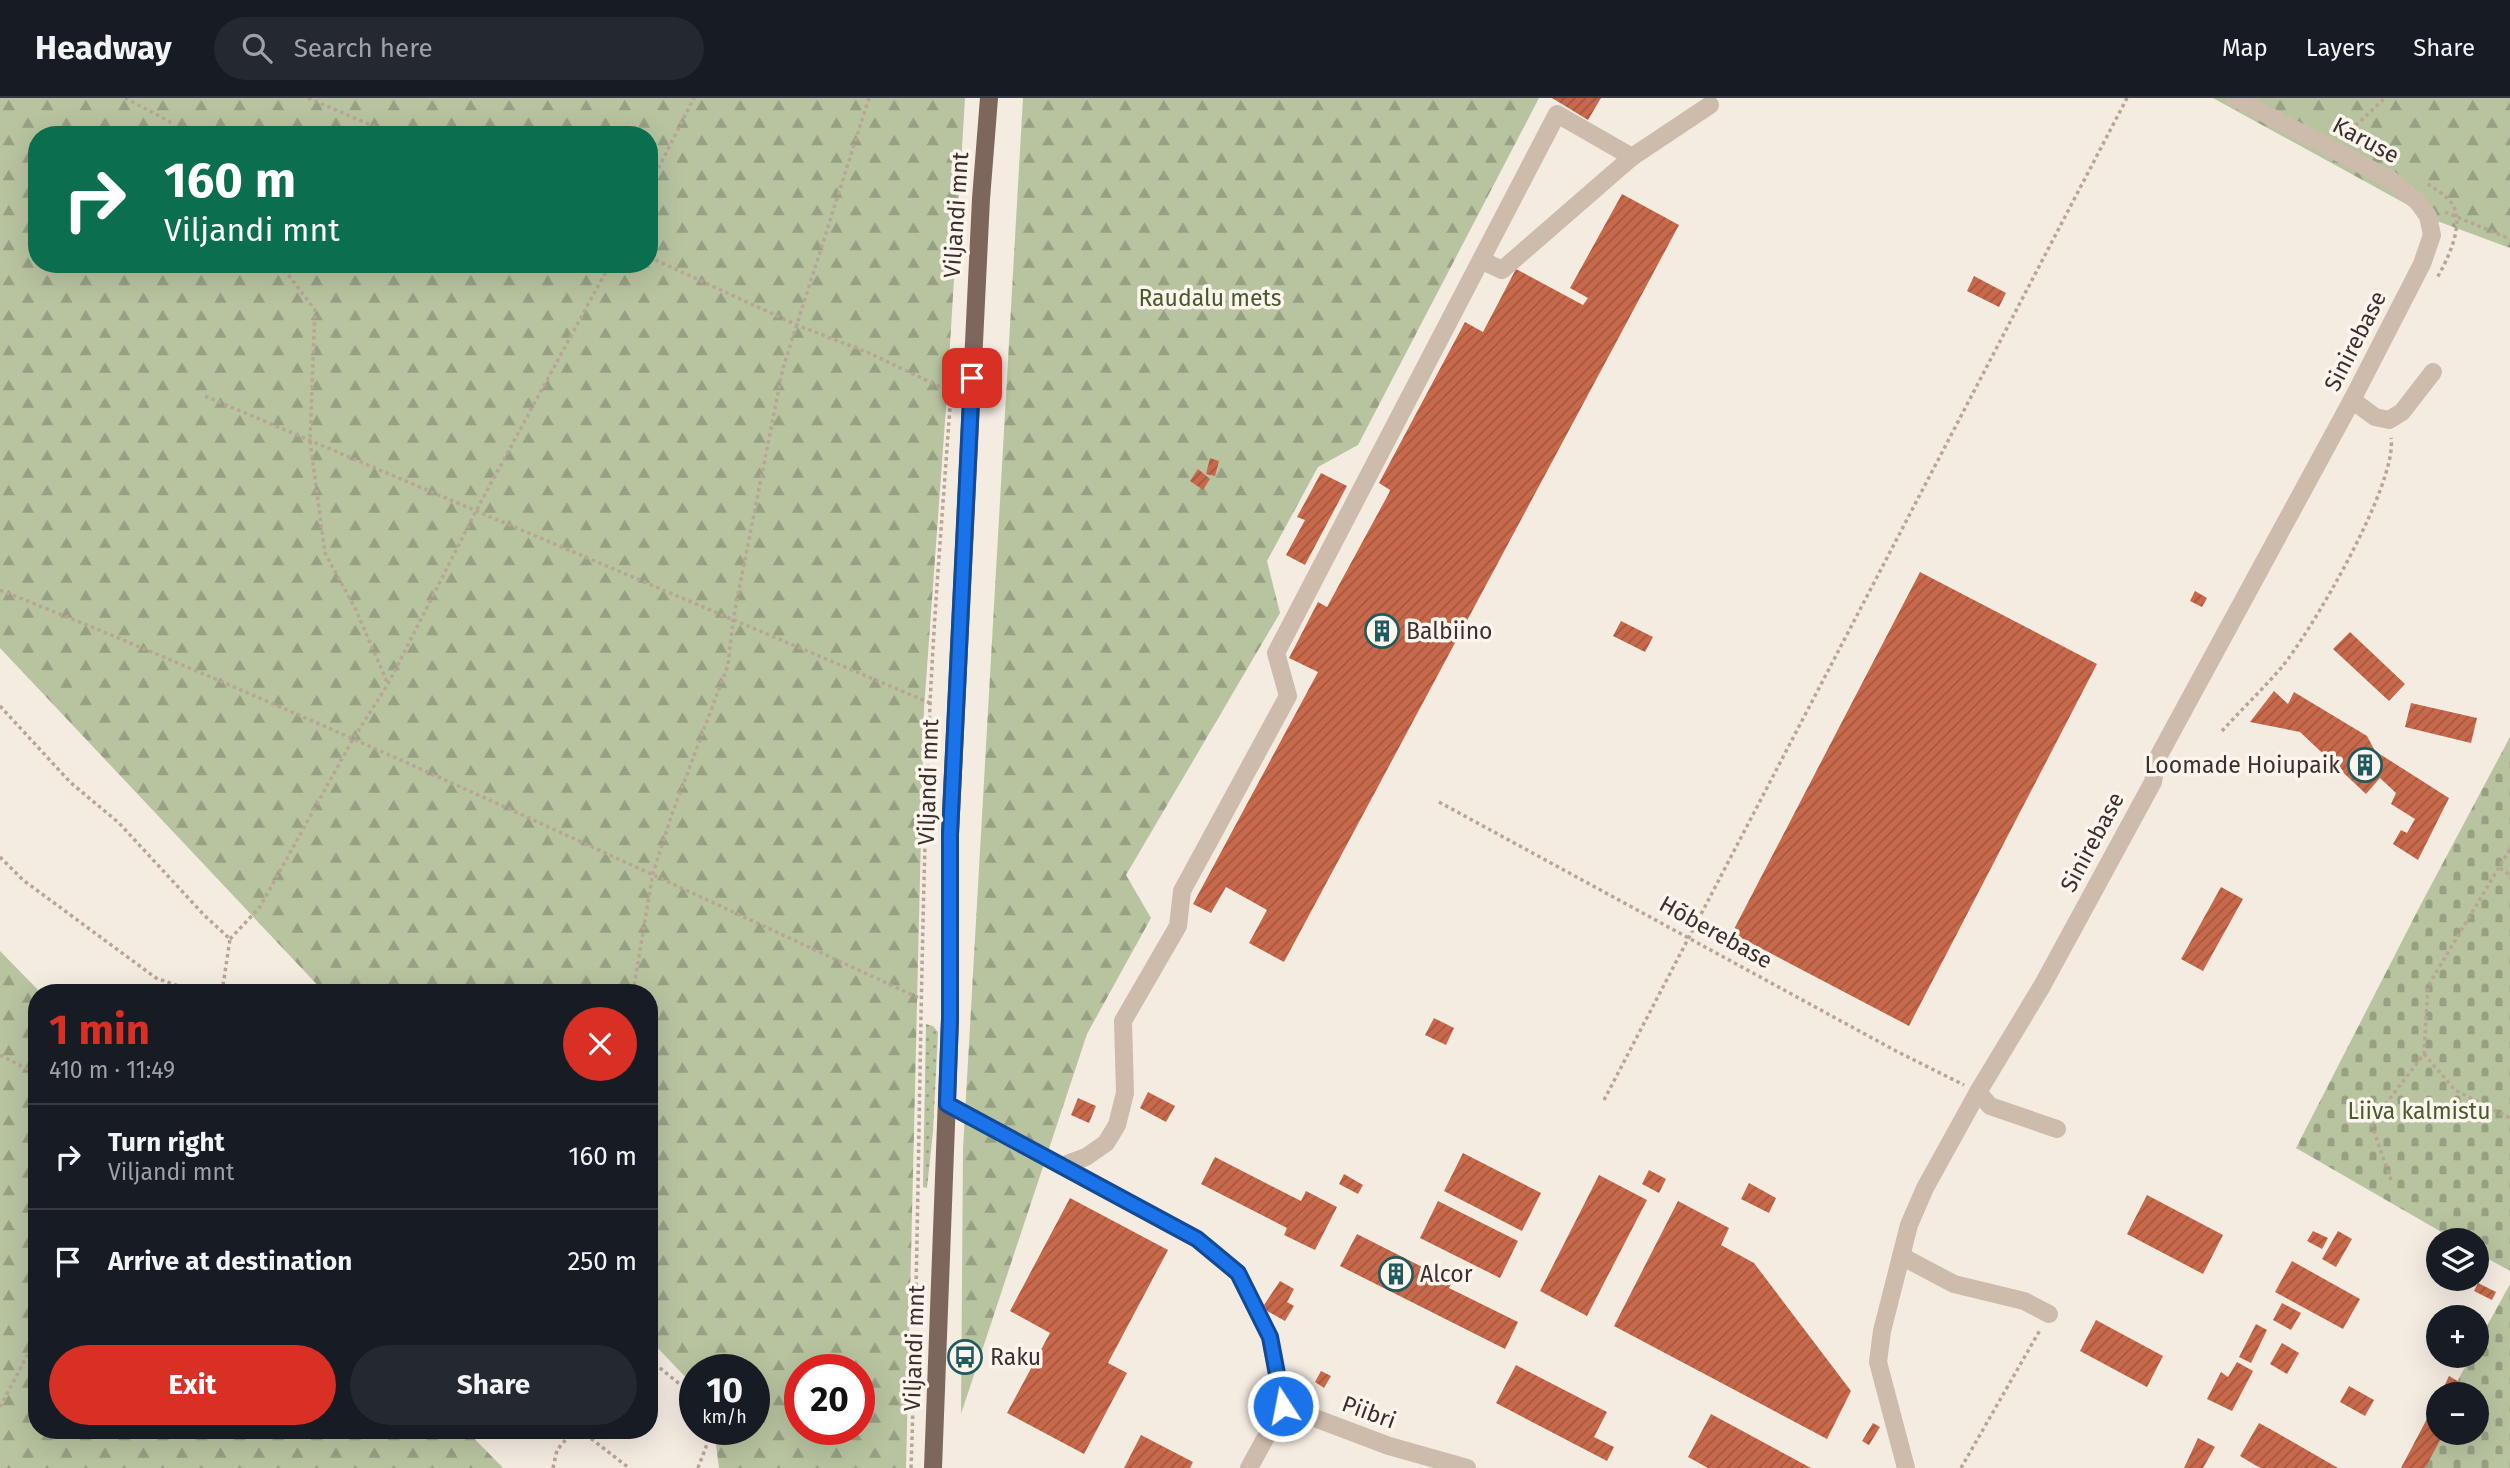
<!DOCTYPE html>
<meta charset="utf-8">
<style>
:root{--surface:#171b24;--page:#242831;--text:#f1f3f6;--muted:#9ea1a6;--line:#363941;--accent:#d93025}
body{margin:0;font-family:"Fira Sans",sans-serif;background:var(--page);color:var(--text);height:100vh;display:flex;flex-direction:column;font-size:26px;white-space:nowrap}
*{box-sizing:border-box;margin:0}
p{font-size:23px;color:var(--muted)}
.icon{flex:none;width:38px;height:38px;fill:none;stroke:currentColor;stroke-width:2;stroke-linecap:round;stroke-linejoin:round}
.map{position:relative;flex:1;overflow:hidden}
.sheet{position:absolute;left:28px;top:886px;width:630px;height:455px;display:flex;flex-direction:column;background:var(--surface);border-radius:28px;box-shadow:0 7px 28px #0002}
.sheet>*{flex:none}
.top-card{position:absolute;left:28px;top:28px;width:630px;height:147px;border-radius:28px;box-shadow:0 7px 28px #0002;background:#0b6e4f;color:#fff;overflow:hidden}
.buttons{position:absolute;left:2426px;top:1130px;display:grid;gap:14px}
.buttons a{display:grid;place-items:center;width:63px;height:63px;border-radius:50%;background:var(--surface);box-shadow:0 7px 28px #0002;font-size:35px}
.speed{position:absolute;left:679px;top:1256px;display:flex;gap:14px;font-size:35px;font-weight:700;text-align:center}
.speed>*{display:grid;place-content:center;width:91px;height:91px;border-radius:50%;background:var(--surface);box-shadow:0 7px 28px #0002;line-height:1}
.speed small{font-size:18px;font-weight:400}
.speed .limit{border:10px solid #d22;background:#fff;color:#111}
.pin{position:absolute;display:grid;place-items:center;width:60px;height:60px;color:#fff;margin:-30px;border-radius:14px;box-shadow:0 4px 10px #0006}
.me{position:absolute;width:77px;margin:-38px;rotate:349deg;stroke-linejoin:round;filter:drop-shadow(0 0 5px #0008)}
.turn{display:flex;align-items:center;gap:24px;height:147px;padding:0 21px;font-size:32px}
.turn .icon{width:91px;height:91px;stroke-width:2.5}
.turn b{display:block;font-size:49px;line-height:60px}
.round{display:grid;place-items:center;flex:none;width:74px;height:74px;border-radius:37px;background:var(--page)}
.headline{display:flex;align-items:center;justify-content:space-between;height:119px;padding:0 21px}
h1{font-size:42px;font-weight:700;line-height:52px;color:var(--accent)}
.cta{display:flex;gap:14px;margin-top:auto;padding:14px 21px}
.cta a{flex:1;height:80px;border-radius:42px;background:var(--accent);color:#fff;font-size:28px;font-weight:700;line-height:80px;text-align:center}
.cta a+a{background:var(--page);color:var(--text)}
ul{padding:0;list-style:none}
li{display:flex;align-items:center;gap:21px;height:105px;padding:0 21px;border-top:2px solid var(--line)}
li div{flex:1}
li b{display:block;font-size:26px}
li em{font-style:normal}
header{display:flex;align-items:center;gap:42px;box-sizing:border-box;height:98px;padding:0 35px;background:var(--surface);border-bottom:2px solid var(--line)}
header strong{font-size:33px}
nav{display:flex;gap:38px;margin-inline-start:auto;font-size:24px}
.search{width:490px;height:63px;background:var(--page);display:flex;align-items:center;gap:18px;box-sizing:border-box;padding:0 24px;border-radius:38px;color:var(--muted);font-size:26px}
.map>svg:first-child{display:block}
.grass{fill:url(#grass-dots)}
.forest{fill:url(#forest-firs);fill-rule:evenodd}
.cemetery{fill:url(#cemetery-stones)}
.building{fill:url(#building-hatch)}
.lines{fill:none;stroke-linecap:round;stroke-linejoin:round}
.path{stroke:#b9a596;stroke-width:3.5;stroke-dasharray:3.5 3.5;stroke-linecap:butt}
.minor{stroke:#cdbbac;stroke-width:18}
.major{stroke:#7d675c;stroke-width:18}
.route-casing{stroke:#114b97;stroke-width:18}
.route{stroke:#1a73e8;stroke-width:12}
.labels{text-anchor:middle;stroke-width:7;stroke-linejoin:round;paint-order:stroke}
.street-label{font-size:23px;fill:#3b302b;stroke:#fbf5ee}
.park-label{font-size:23px;fill:#4a5a2e;stroke:#fbf5ee}
.poi-label{font-size:23px;fill:#3b302b;stroke:#fbf5ee;text-anchor:start}
</style>
<header>
<strong>Headway</strong>
<div class="search"><svg class="icon" aria-label="search" viewBox="0 0 24 24"><circle cx="10" cy="10" r="6"/><path d="M15 15l6 6"/></svg>Search here</div>
<nav><a>Map</a><a>Layers</a><a>Share</a></nav>
</header>
<div class="map">
<svg width="2510" height="1370" viewBox="0 0 2510 1370">
<defs>
<pattern id="grass-dots" width="8" height="8" patternUnits="userSpaceOnUse" patternTransform="scale(1.75)"><rect width="8" height="8" fill="#b8c4a0"/><path d="M2 2h.1M6 6h.1" fill="none" stroke="#97a083" stroke-width="1.8" stroke-linecap="round"/></pattern>
<pattern id="forest-firs" width="22" height="20" patternUnits="userSpaceOnUse" patternTransform="scale(1.75)"><rect width="22" height="20" fill="#b8c4a0"/><path d="M5 1l3.5 6h-7zM16 11l3.5 6h-7z" fill="#97a083"/></pattern>
<pattern id="cemetery-stones" width="16" height="16" patternUnits="userSpaceOnUse" patternTransform="scale(1.75)"><rect width="16" height="16" fill="#b8c4a0"/><path d="M2 7V4a2 2 0 0 1 4 0v3zM10 15v-3a2 2 0 0 1 4 0v3z" fill="#97a083"/></pattern>
<pattern id="building-hatch" width="6" height="6" patternUnits="userSpaceOnUse" patternTransform="scale(1.75)"><rect width="6" height="6" fill="#c8694b"/><path d="M-1 1l2-2M0 6l6-6M5 7l2-2" fill="none" stroke="#a4573f"/></pattern>
</defs>
<rect width="100%" height="100%" fill="#f4ebe1"/>
<!-- grass -->
<path class="grass" d="M 926,926 L 933,928 L 938,934 L 933,1033 L 927,1090 L 923,1089 Z"/>
<!-- forest -->
<g class="forest">
<path d="M 0,0 L 965,0 L 947,296 L 924,611 L 906,1370 L 719,1370 L 714,1332 L 754,1332 L 754,1272 L 695,1272 L 695,1289 L 649,1241 L 649,894 L 324,894 L 0,550 ZM 37,37 L 649,37 L 649,166 L 37,166 ZM 859,1272 L 859,1332 L 800,1332 L 800,1272 Z"/>
<path d="M 1023,0 L 1539,0 L 1358,347 L 1318,369 L 1267,463 L 1280,515 L 1126,777 L 1151,820 L 1087,936 L 961,1316 L 963,1051 Z"/>
<path d="M 2213,0 L 2510,0 L 2510,150 L 2437,123 Z"/>
<path d="M 0,853 L 40,894 L 37,894 L 37,1332 L 466,1332 L 503,1370 L 0,1370 Z"/>
</g>
<!-- cemetery -->
<g class="cemetery">
<path d="M 2510,639 L 2510,1173 L 2476,1154 L 2476,1143 L 2457,1143 L 2296,1050 L 2420,808 Z"/>
<path d="M 2510,1186 L 2510,1370 L 2414,1370 L 2438,1335 L 2476,1335 L 2476,1297 L 2450,1297 L 2471,1258 L 2476,1258 L 2476,1248 Z"/>
</g>
<!-- building -->
<g class="building">
<path d="M 1552,0 L 1601,0 L 1588,22 Z"/>
<path d="M 1622,96 L 1679,127 L 1284,864 L 1249,845 L 1267,812 L 1226,789 L 1211,815 L 1193,806 L 1318,574 L 1289,560 L 1318,504 L 1327,509 L 1389,395 L 1390,392 L 1379,385 L 1465,224 L 1483,234 L 1516,171 L 1583,207 L 1588,200 L 1570,190 Z"/>
<path d="M 1974,178 L 2006,195 L 1999,209 L 1967,193 Z"/>
<path d="M 1210,360 L 1219,363 L 1215,378 L 1206,376 Z"/>
<path d="M 1198,371 L 1210,381 L 1203,392 L 1190,383 Z"/>
<path d="M 1321,375 L 1347,388 L 1305,467 L 1286,457 L 1305,422 L 1297,419 Z"/>
<path d="M 1920,474 L 2097,566 L 1909,928 L 1732,835 Z"/>
<path d="M 2195,493 L 2207,500 L 2202,509 L 2190,503 Z"/>
<path d="M 1621,523 L 1653,539 L 1645,554 L 1613,538 Z"/>
<path d="M 2350,534 L 2405,586 L 2389,603 L 2333,551 Z"/>
<path d="M 2274,593 L 2288,606 L 2294,594 L 2367,638 L 2375,653 L 2449,700 L 2418,762 L 2393,746 L 2401,732 L 2407,735 L 2415,721 L 2391,706 L 2396,695 L 2380,680 L 2366,696 L 2300,634 L 2250,624 Z"/>
<path d="M 2411,605 L 2477,620 L 2471,645 L 2405,629 Z"/>
<path d="M 2221,789 L 2243,801 L 2203,873 L 2181,861 Z"/>
<path d="M 1434,920 L 1454,930 L 1446,947 L 1425,937 Z"/>
<path d="M 1148,994 L 1175,1008 L 1166,1024 L 1140,1010 Z"/>
<path d="M 1078,1000 L 1096,1008 L 1089,1025 L 1071,1017 Z"/>
<path d="M 1463,1055 L 1541,1095 L 1522,1133 L 1444,1093 Z"/>
<path d="M 1215,1059 L 1301,1103 L 1306,1093 L 1337,1109 L 1315,1152 L 1284,1137 L 1287,1130 L 1201,1086 Z"/>
<path d="M 1649,1072 L 1666,1081 L 1659,1095 L 1642,1086 Z"/>
<path d="M 1344,1076 L 1363,1087 L 1358,1096 L 1339,1086 Z"/>
<path d="M 1599,1077 L 1647,1102 L 1587,1218 L 1540,1193 Z"/>
<path d="M 1749,1085 L 1776,1100 L 1769,1115 L 1741,1101 Z"/>
<path d="M 2147,1097 L 2223,1137 L 2203,1176 L 2127,1136 Z"/>
<path d="M 1070,1100 L 1168,1152 L 1108,1265 L 1127,1275 L 1084,1356 L 1007,1315 L 1050,1235 L 1010,1213 Z"/>
<path d="M 1438,1103 L 1518,1143 L 1500,1180 L 1420,1140 Z"/>
<path d="M 1678,1103 L 1729,1130 L 1721,1147 L 1754,1165 L 1851,1293 L 1827,1341 L 1614,1228 Z"/>
<path d="M 2313,1133 L 2328,1140 L 2322,1151 L 2307,1143 Z"/>
<path d="M 2338,1133 L 2352,1141 L 2336,1169 L 2322,1161 Z"/>
<path d="M 1357,1136 L 1452,1184 L 1449,1190 L 1518,1224 L 1505,1251 L 1340,1168 Z"/>
<path d="M 2292,1163 L 2360,1201 L 2343,1231 L 2275,1194 Z"/>
<path d="M 1280,1183 L 1294,1191 L 1287,1204 L 1294,1208 L 1285,1223 L 1262,1210 Z"/>
<path d="M 2478,1185 L 2496,1194 L 2492,1202 L 2474,1193 Z"/>
<path d="M 2282,1205 L 2301,1215 L 2291,1232 L 2273,1222 Z"/>
<path d="M 2096,1222 L 2163,1258 L 2147,1289 L 2080,1253 Z"/>
<path d="M 2256,1226 L 2267,1232 L 2251,1265 L 2239,1259 Z"/>
<path d="M 2282,1245 L 2299,1255 L 2287,1276 L 2270,1266 Z"/>
<path d="M 2237,1264 L 2253,1273 L 2232,1313 L 2207,1301 L 2221,1274 L 2228,1279 Z"/>
<path d="M 1516,1267 L 1607,1314 L 1594,1339 L 1614,1349 L 1607,1363 L 1496,1305 Z"/>
<path d="M 1321,1273 L 1331,1278 L 1324,1290 L 1315,1284 Z"/>
<path d="M 2449,1278 L 2468,1289 L 2464,1297 L 2440,1297 Z"/>
<path d="M 2349,1288 L 2374,1302 L 2365,1318 L 2340,1304 Z"/>
<path d="M 2438,1300 L 2438,1335 L 2444,1335 L 2425,1370 L 2401,1370 Z"/>
<path d="M 1711,1316 L 1811,1370 L 1708,1370 L 1688,1359 Z"/>
<path d="M 1873,1325 L 1880,1329 L 1869,1347 L 1862,1343 Z"/>
<path d="M 2259,1325 L 2272,1332 L 2338,1370 L 2261,1370 L 2255,1367 L 2240,1358 Z"/>
<path d="M 1141,1337 L 1193,1364 L 1190,1370 L 1124,1370 Z"/>
<path d="M 2198,1340 L 2215,1349 L 2203,1370 L 2184,1370 Z"/>
</g>
<g class="lines">
<!-- path -->
<g class="path">
<path d="M 125,0 L 169,23 L 180,37"/>
<path d="M 308,0 L 394,37"/>
<path d="M 2352,41 L 2355,28 L 2385,0"/>
<path d="M 2428,86 C 2435,91 2444,96 2450,103 C 2467,122 2448,161 2437,180"/>
<path d="M 649,89 L 694,0"/>
<path d="M 2445,114 L 2510,141"/>
<path d="M 649,159 L 797,227 L 869,255 L 951,294"/>
<path d="M 280,166 L 315,212 L 310,343 L 325,455 L 356,512 L 387,584"/>
<path d="M 205,298 L 930,605"/>
<path d="M 0,492 C 312,616 616,760 921,901"/>
<path d="M 0,608 L 70,684 L 119,725 L 204,817 L 230,841 L 222,894"/>
<path d="M 2222,633 C 2241,612 2262,592 2281,570 C 2311,534 2398,385 2391,340"/>
<path d="M 1439,704 L 1896,953 L 1964,987"/>
<path d="M 0,759 L 23,782 L 156,880 L 195,894"/>
<path d="M 2500,770 L 2510,777"/>
<path d="M 230,841 L 260,809 L 353,641 L 388,586 L 477,411 L 610,166"/>
<path d="M 633,894 L 653,775 L 672,716 L 728,567 L 733,522 L 783,270 L 869,0"/>
<path d="M 2424,956 L 2455,992 L 2510,1020"/>
<path d="M 0,957 L 37,976"/>
<path d="M 1604,1002 L 2127,0"/>
<path d="M 2391,1082 L 2371,1025 L 2424,956 L 2428,888 L 2510,751"/>
<path d="M 649,1261 L 682,1288 L 695,1304"/>
<path d="M 0,1309 L 37,1239"/>
<path d="M 580,1332 L 629,1370"/>
<path d="M 553,1370 L 557,1352 L 574,1332"/>
<path d="M 698,1370 L 707,1346 L 708,1332"/>
<path d="M 911,1370 C 920,1116 919,861 930,607 C 935,497 945,387 952,278"/>
<path d="M 1961,1370 L 2040,1232"/>
</g>
<!-- minor -->
<g class="minor">
<path d="M 1481,162 L 1502,172 L 1632,59"/>
<path d="M 2352,302 L 2375,319 L 2389,322 L 2402,314 L 2433,274"/>
<path d="M 1978,994 L 1990,1008 L 2057,1031"/>
<path d="M 947,1006 L 1197,1141 L 1238,1175 L 1270,1239 L 1283,1308"/>
<path d="M 1062,1068 L 1086,1059 L 1106,1045 L 1117,1027 L 1125,995 L 1123,923 L 1178,828 L 1182,793 L 1288,598 L 1276,555 L 1557,16 L 1632,59 L 1710,7"/>
<path d="M 1901,1158 L 1954,1186 L 2024,1203 L 2049,1216"/>
<path d="M 1283,1308 L 1389,1348 L 1467,1370"/>
<path d="M 1249,1370 L 1283,1308"/>
<path d="M 1906,1370 L 1878,1264 L 1882,1233 L 1909,1127 L 1925,1090 L 1978,994 L 2042,888 L 2153,684 L 2157,661 L 2352,302 L 2422,166 L 2432,137 L 2428,118 L 2417,103 L 2391,82 L 2235,0"/>
</g>
<!-- major -->
<path class="major" d="M 933,1370 L 950,921 L 950,736 L 981,101 L 989,0"/>
</g>
<g class="lines">
<!-- route casing -->
<g class="route-casing">
<path id="route" d="M 972,280 L 950,736 L 950,920 L 947,1006 L 1197,1141 L 1238,1175 L 1270,1239 L 1283,1308"/>
</g>
<!-- route -->
<use href="#route" class="route"/>
</g>
<!-- icons -->
<defs>
<g id="building-ring" transform="scale(1.75)"><circle r="9.5" fill="#fbf5ee" stroke="#1f5a5e" stroke-width="1.5"/><path d="M-4-6H4V6H1V3H-1V6H-4ZM-2.5-4.3h1.7v1.8h-1.7ZM.8-4.3h1.7v1.8H.8ZM-2.5-1h1.7V.8h-1.7ZM.8-1h1.7V.8H.8Z" fill="#1f5a5e"/></g>
<g id="bus-ring" transform="scale(1.75)"><circle r="9.5" fill="#fbf5ee" stroke="#1f5a5e" stroke-width="1.5"/><path d="M-5-6H5V4H4V6H2V4H-2V6H-4V4H-5ZM-3.5-4V0h7V-4ZM-3.5 1.2v1.5H-2V1.2ZM2 1.2v1.5H3.5V1.2Z" fill="#1f5a5e"/></g>
</defs>
<g fill-rule="evenodd">
<use href="#building-ring" x="1382" y="533"/>
<use href="#building-ring" x="2365" y="667"/>
<use href="#building-ring" x="1396" y="1176"/>
<use href="#bus-ring" x="965" y="1259"/>
</g>
<g class="labels">
<!-- street labels -->
<g class="street-label">
<text transform="translate(2366 42) rotate(28)" y="8">Karuse</text>
<text transform="translate(956 117) rotate(-86)" y="8">Viljandi mnt</text>
<text transform="translate(2355 243) rotate(-63)" y="8">Sinirebase</text>
<text transform="translate(928 684) rotate(-88)" y="8">Viljandi mnt</text>
<text transform="translate(2092 744) rotate(-62)" y="8">Sinirebase</text>
<text transform="translate(1716 834) rotate(29)" y="8">Hõberebase</text>
<text transform="translate(914 1250) rotate(-88)" y="8">Viljandi mnt</text>
<text transform="translate(1369 1314) rotate(20)" y="8">Piibri</text>
</g>
<!-- park labels -->
<g class="park-label">
<text x="1210" y="208">Raudalu mets</text>
<text x="2419" y="1021">Liiva kalmistu</text>
</g>
<!-- poi labels -->
<g class="poi-label">
<text x="1406" y="541">Balbiino</text>
<text x="2340" y="675" text-anchor="end">Loomade Hoiupaik</text>
<text x="1420" y="1184">Alcor</text>
<text x="990" y="1267">Raku</text>
</g>
</g>
</svg>
<div class="buttons">
<a><svg class="icon" aria-label="layers" viewBox="0 0 24 24"><path d="M12 4l9 5-9 5-9-5zM3 14l9 5 9-5"/></svg></a>
<a>+</a>
<a>−</a>
</div>
<div class="speed"><div>10<small>km/h</small></div><div class="limit">20</div></div>
<div class="pin" style="left:972px;top:280px;background:#d93025"><svg class="icon" aria-label="arrive" viewBox="0 0 24 24"><path d="M6 21V4h12l-3 4 3 4H6"/></svg></div>
<svg class="me" style="left:1283px;top:1308px" viewBox="-20 -20 40 40"><circle r="17" fill="#1a73e8" stroke="#fff" stroke-width="3"/><path d="M0-11L8 9 0 5-8 9z" fill="#fff"/></svg>
<div class="top-card">
<div class="turn"><svg class="icon" aria-label="right" viewBox="0 0 24 24"><path d="M7 20v-9h11M14 6l5 5-5 5"/></svg><div><b>160 m</b>Viljandi mnt</div></div>
</div>
<section class="sheet">
<div class="headline"><div><h1>1 min</h1><p>410 m · 11:49</p></div><a class="round" style="background:#d93025;color:#fff"><svg class="icon" aria-label="close" viewBox="0 0 24 24"><path d="M6 6l12 12M18 6L6 18"/></svg></a></div>
<ul>
<li><svg class="icon" aria-label="right" viewBox="0 0 24 24"><path d="M7 20v-9h11M14 6l5 5-5 5"/></svg><div><b>Turn right</b><p>Viljandi mnt</p></div><em>160 m</em></li>
<li><svg class="icon" aria-label="arrive" viewBox="0 0 24 24"><path d="M6 21V4h12l-3 4 3 4H6"/></svg><div><b>Arrive at destination</b></div><em>250 m</em></li>
</ul>
<div class="cta"><a>Exit</a><a>Share</a></div>
</section>
</div>
